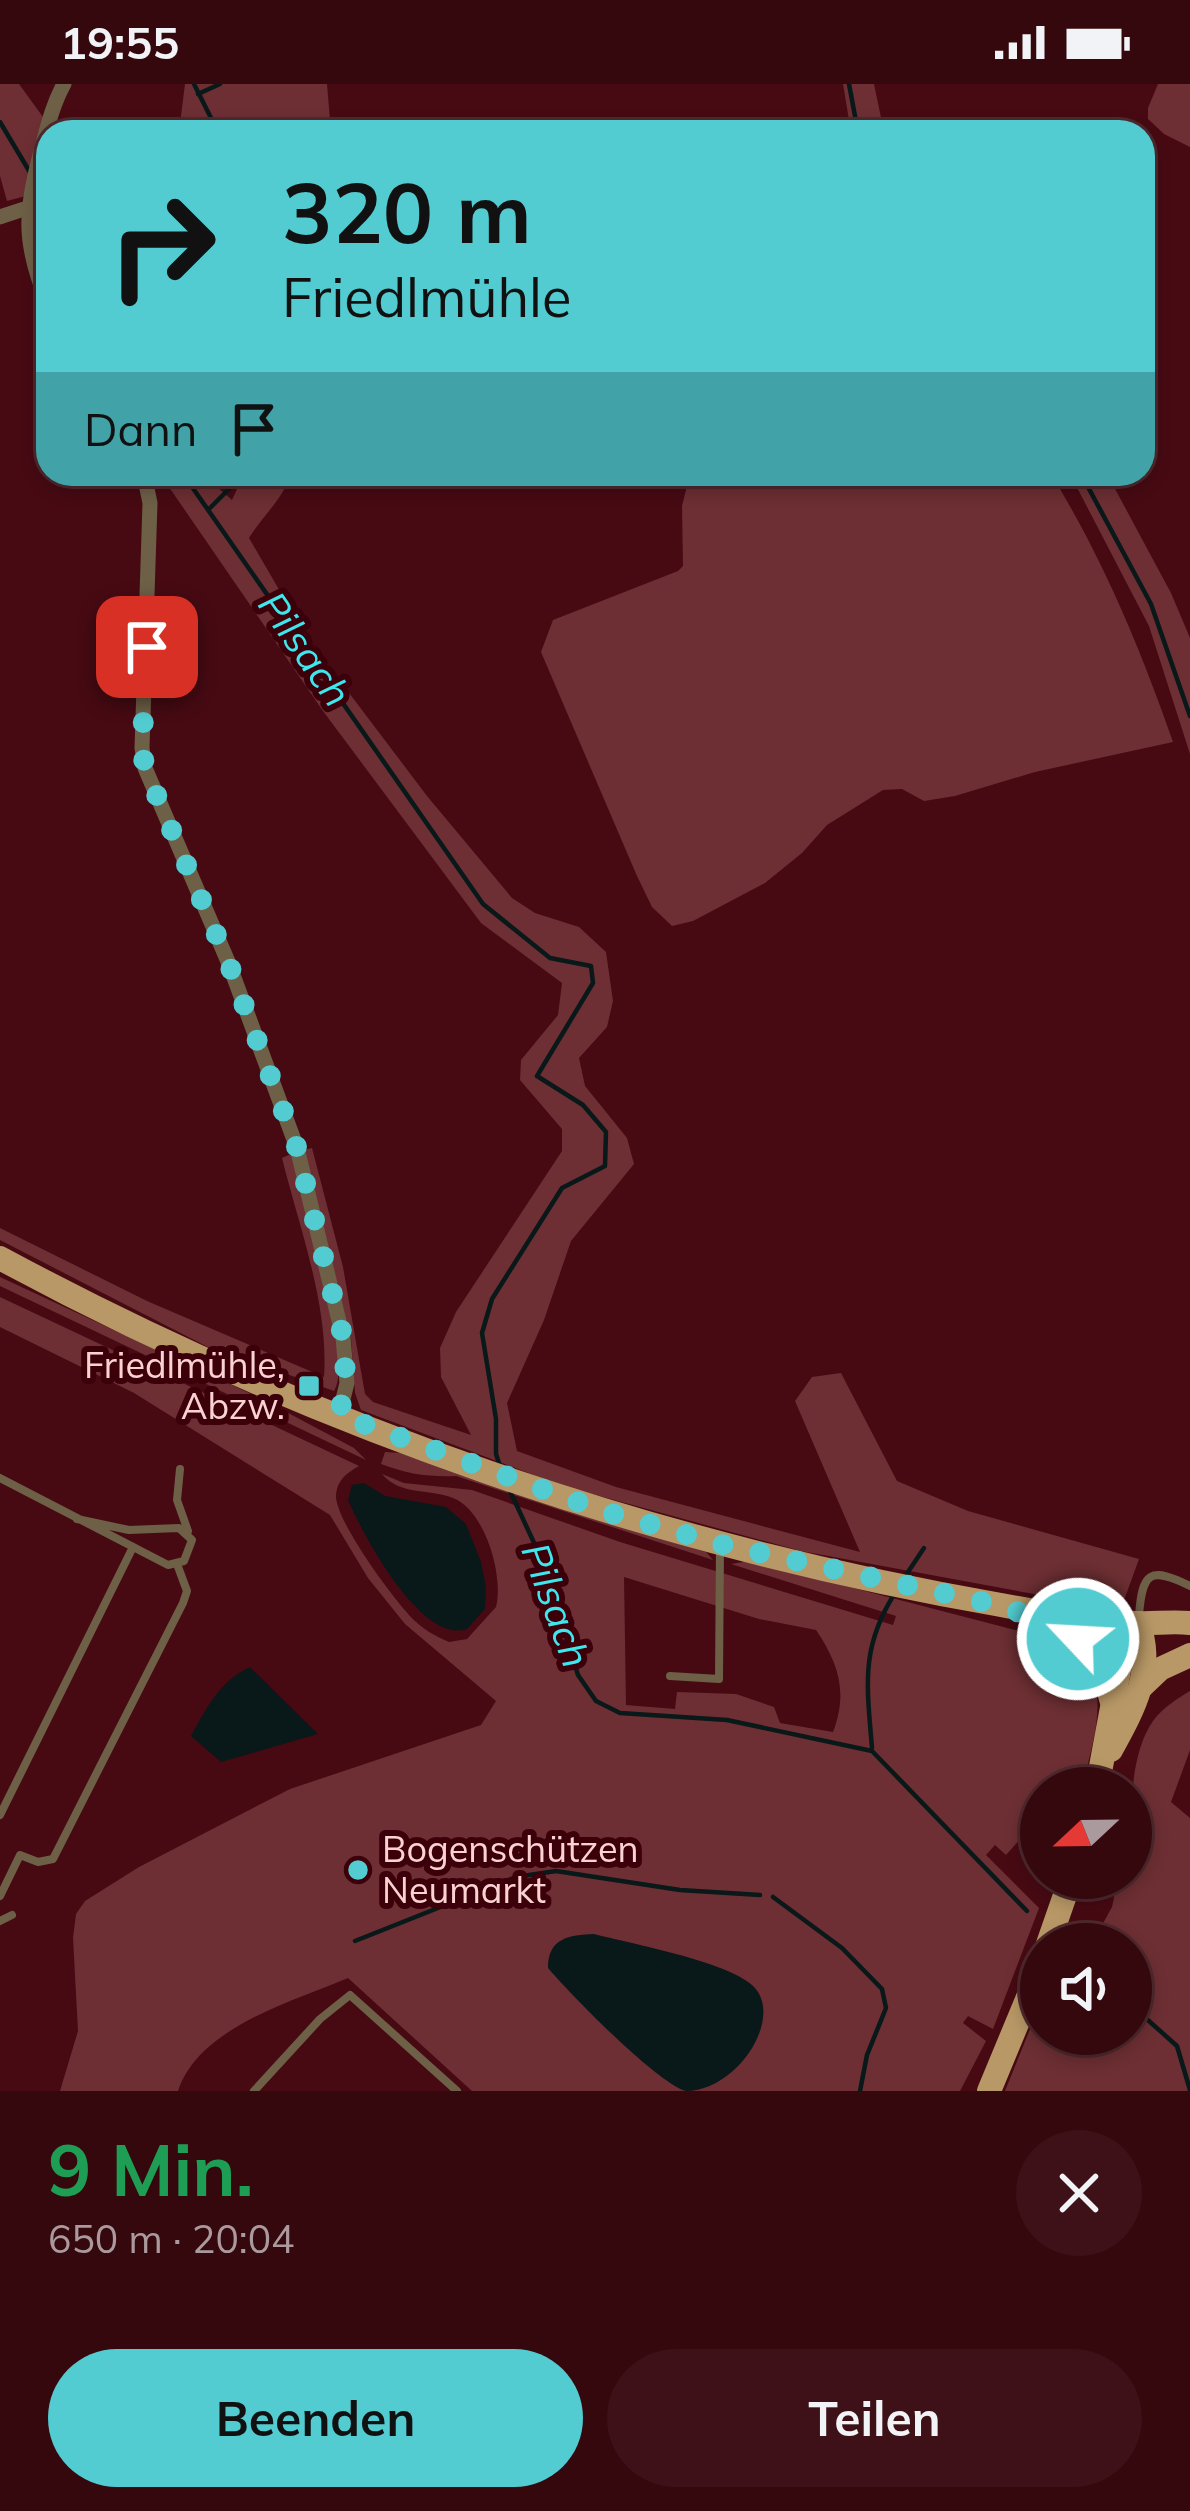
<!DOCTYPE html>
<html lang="de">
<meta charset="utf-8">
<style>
:root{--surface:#35080e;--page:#3d1117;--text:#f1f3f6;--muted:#aa9a9e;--line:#4f292e;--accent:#52ccd1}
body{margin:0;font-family:Mulish,sans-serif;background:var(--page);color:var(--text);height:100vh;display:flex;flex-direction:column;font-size:45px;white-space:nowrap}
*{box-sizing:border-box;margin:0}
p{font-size:39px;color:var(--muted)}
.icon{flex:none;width:66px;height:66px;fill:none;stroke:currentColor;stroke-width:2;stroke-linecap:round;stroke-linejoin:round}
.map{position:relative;height:2007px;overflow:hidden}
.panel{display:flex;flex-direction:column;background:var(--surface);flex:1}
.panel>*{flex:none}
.top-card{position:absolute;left:36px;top:36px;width:1119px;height:366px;border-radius:36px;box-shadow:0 6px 18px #0003,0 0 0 3px var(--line);background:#52ccd1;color:#111;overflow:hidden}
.needle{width:78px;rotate:248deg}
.controls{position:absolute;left:1020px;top:1683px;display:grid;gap:24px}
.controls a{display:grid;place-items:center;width:132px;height:132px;border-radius:50%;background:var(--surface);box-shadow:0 6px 18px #0003,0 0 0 3px var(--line);font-size:60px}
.pin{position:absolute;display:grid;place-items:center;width:102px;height:102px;color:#fff;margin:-51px;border-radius:24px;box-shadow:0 6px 18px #0006}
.me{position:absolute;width:132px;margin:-66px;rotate:295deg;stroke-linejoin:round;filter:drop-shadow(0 0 9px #0008)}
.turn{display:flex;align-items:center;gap:42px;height:252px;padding:0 48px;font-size:54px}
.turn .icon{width:156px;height:156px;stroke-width:2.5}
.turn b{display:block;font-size:84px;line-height:102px}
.then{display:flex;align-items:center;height:114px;padding:0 48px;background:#0003;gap:24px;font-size:45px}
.round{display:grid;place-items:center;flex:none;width:126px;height:126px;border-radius:63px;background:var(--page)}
.headline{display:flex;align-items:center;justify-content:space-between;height:204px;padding:0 48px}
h1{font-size:72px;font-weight:700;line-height:90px;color:#1e9e55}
.primary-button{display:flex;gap:24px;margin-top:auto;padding:24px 48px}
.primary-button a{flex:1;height:138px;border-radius:72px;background:var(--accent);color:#111;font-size:48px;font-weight:700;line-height:138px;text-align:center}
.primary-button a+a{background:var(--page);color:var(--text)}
.status{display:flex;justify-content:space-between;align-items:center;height:84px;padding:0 60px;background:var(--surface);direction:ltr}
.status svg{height:33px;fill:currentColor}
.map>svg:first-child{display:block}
.green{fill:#6d2f33;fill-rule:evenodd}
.water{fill:#091818}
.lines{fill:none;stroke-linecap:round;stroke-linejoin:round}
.stream{stroke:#091818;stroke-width:4.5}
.lane{stroke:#6e5f47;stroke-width:8}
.street{stroke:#6e5f47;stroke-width:15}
.primary{stroke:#b89866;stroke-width:24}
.route{stroke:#52ccd1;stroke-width:21;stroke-dasharray:0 37.8}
.poi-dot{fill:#52ccd1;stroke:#3b000a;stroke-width:4.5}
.labels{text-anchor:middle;stroke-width:12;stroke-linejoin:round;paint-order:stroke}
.poi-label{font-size:36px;fill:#fad2d2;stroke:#3b000a;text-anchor:end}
.water-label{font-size:39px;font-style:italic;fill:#3de7ec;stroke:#3b000a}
</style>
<div class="status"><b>19:55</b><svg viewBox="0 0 49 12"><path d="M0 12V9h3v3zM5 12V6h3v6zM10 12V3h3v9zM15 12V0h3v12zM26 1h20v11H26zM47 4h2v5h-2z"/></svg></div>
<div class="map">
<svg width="1190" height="2007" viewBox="0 0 1190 2007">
<rect width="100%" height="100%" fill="#470a13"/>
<!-- green -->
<g class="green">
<path d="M 0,0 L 19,0 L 43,33 L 38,67 L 48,102 L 48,200 L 40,174 L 33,110 L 7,117 L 0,92 Z"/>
<path d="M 185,0 L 327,0 L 331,48 L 179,48 Z"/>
<path d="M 843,0 L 874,0 L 884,48 L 851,48 Z"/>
<path d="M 1158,0 L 1190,0 L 1190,63 L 1164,50 L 1148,35 L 1148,24 Z"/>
<path d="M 160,390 L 202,390 L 232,416 L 244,390 L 290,390 C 287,410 261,434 249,454 L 306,552 L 427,712 L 512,814 L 535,829 L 579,843 L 606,868 L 613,917 L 607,943 L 579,974 L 585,1002 L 627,1054 L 634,1080 L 571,1157 L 544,1236 L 507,1319 L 517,1367 L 616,1403 L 860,1468 L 795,1317 L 812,1293 L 841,1289 L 897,1397 L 968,1427 L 1139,1475 L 1123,1519 L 1050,1513 L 801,1467 L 563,1402 L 361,1326 L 355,1309 L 351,1254 L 304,1066 L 312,1064 L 343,1183 L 365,1310 L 373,1318 L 471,1351 L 441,1293 L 440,1264 L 456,1228 L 562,1067 L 562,1045 L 520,996 L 521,976 L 558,931 L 562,899 L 481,839 L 323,627 Z"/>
<path d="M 690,390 L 1051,390 C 1103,475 1140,563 1173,658 L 1035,688 L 955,712 L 924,717 L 902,705 L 883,706 L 827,741 L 802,769 L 765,799 L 693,837 L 672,842 L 652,823 L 637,792 L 541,568 L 553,536 L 678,487 L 683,482 L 682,422 Z"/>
<path d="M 1070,390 L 1107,390 L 1171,509 L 1190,554 L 1190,670 L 1149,542 Z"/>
<path d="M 291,1070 C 302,1113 355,1274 334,1307 L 259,1280 L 233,1276 L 0,1156 L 0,1144 L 147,1217 L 324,1293 C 329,1221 299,1143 282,1074 Z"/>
<path d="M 0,1193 L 260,1314 L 354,1364 L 366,1376 L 0,1202 Z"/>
<path d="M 0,1213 L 359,1382 C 347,1389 338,1395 336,1410 C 333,1434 397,1521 416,1538 C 426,1547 437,1553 449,1558 L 467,1555 L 496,1523 C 504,1492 485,1426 453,1414 C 428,1404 401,1412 382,1390 L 404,1399 L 472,1406 L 620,1458 L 893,1541 L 896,1532 L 731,1480 L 749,1477 L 1042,1553 C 1121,1583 1097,1639 1082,1704 L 1041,1704 L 1041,1742 L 1023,1752 L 1006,1771 L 995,1761 L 986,1771 L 1039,1824 L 993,1945 L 968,1932 L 963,1939 L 986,1957 L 960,2007 L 472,2007 L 348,1894 C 292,1918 199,1943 178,2007 L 60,2007 L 78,1947 L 73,1854 L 76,1830 L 85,1817 L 139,1783 L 290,1705 L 481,1641 L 496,1617 L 405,1540 L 368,1494 L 330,1431 L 134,1309 L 0,1243 ZM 624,1493 L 759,1535 L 816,1546 C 839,1580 848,1609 833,1648 L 780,1639 L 774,1623 L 736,1610 L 677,1608 L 675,1625 L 626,1621 Z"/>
<path d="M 385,1368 L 401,1369 L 569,1427 L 706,1468 L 713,1476 L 456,1392 C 428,1393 407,1390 381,1380 Z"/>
<path d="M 1190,1607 L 1190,1666 L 1171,1718 L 1190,1734 L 1190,2007 L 1005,2007 L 1041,1918 L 1041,1950 L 1131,1950 L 1131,1860 L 1062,1860 L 1069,1840 L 1086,1846 L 1101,1843 L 1112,1823 L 1118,1794 L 1131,1794 C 1131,1749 1126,1675 1153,1637 C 1162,1624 1177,1615 1190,1607 Z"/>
</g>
<!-- water -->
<g class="water">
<path d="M 364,1399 L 385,1412 L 446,1423 L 466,1440 L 481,1478 L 486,1503 L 485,1525 L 467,1545 C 422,1561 363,1451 348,1416 L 352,1401 Z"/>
<path d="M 250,1583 L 318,1650 L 221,1678 L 191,1652 C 207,1623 220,1597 250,1583 Z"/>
<path d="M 594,1850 C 632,1860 725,1877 752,1901 C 786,1931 738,2007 686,2007 C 657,1999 570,1910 548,1884 C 548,1854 569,1851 594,1850 Z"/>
</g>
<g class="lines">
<!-- stream -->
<g class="stream">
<path d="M 194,0 L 218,48"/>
<path d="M 849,0 L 858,48"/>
<path d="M 198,10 L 220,0"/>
<path d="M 0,38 L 31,90"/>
<path d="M 37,99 L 48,132"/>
<path d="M 183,390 L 483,820 L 550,874 L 591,882 L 593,899 L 537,992 L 583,1021 L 606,1048 L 605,1082 L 562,1104 L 492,1215 L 482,1249 L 496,1335 L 496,1370 L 501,1385"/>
<path d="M 1081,390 L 1151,520 L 1190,632"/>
<path d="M 210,424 L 232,402 L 237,390"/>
<path d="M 510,1407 L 542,1476 L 578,1591 L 596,1617 L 620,1629 L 727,1636 L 872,1667 L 1027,1827"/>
<path d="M 904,1494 L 924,1464"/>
<path d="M 872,1664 C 867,1602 860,1564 895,1509"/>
<path d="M 773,1813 L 842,1864 L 882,1905 L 886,1924 L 867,1971 L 860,2007"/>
<path d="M 355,1857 L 516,1793 L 556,1787 L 680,1806 L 760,1811"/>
<path d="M 1131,1921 L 1177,1962 L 1190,2006"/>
</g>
<!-- lane -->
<g class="lane">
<path d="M 180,1385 L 177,1416 L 188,1447"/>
<path d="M 0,1394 L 168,1481 L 184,1477 L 192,1456 L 179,1444 L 129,1446 L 77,1435"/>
<path d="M 1139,1532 C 1142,1488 1150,1482 1190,1502"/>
<path d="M 670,1592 L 719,1595 L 720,1461"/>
<path d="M 0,1731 L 133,1463"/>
<path d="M 0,1812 L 20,1771 L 38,1778 L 53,1775 L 183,1519 L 187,1507 L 177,1480"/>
<path d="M 0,1837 L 12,1831"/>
<path d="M 254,2007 L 320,1935 L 350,1911 L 457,2007"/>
</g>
<!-- street -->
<g class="street">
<path d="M 0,133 L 27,124"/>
<path d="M 48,220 C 22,157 25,128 42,63 C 48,41 53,20 64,0"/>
<path d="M 144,390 L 150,419 L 142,664 L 145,684 L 229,880 L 297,1064 L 343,1253 L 347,1299 L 339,1331"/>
</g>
<!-- primary -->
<g class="primary">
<path d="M 0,1174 C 311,1342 652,1460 1001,1521 C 1044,1529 1092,1538 1136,1539 C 1154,1540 1171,1537 1190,1539"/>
<path d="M 1038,1535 C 1078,1551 1101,1572 1111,1615"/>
<path d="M 1141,1603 L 1160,1585 L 1190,1571"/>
<path d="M 1111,1666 C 1133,1626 1156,1585 1138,1539"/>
<path d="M 1097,1704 L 1122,1570 L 1138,1539"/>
<path d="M 1048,1860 L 1071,1794"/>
<path d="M 989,2007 L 1041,1882"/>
</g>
</g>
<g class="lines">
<!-- route -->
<path class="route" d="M 147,563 L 142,664 L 145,684 L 229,880 L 297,1064 L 343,1253 L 346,1299 L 339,1331 L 603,1427 L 720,1460 L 1002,1522 L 1058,1543 L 1078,1555"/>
</g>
<!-- markers -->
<g class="poi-dot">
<rect x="297" y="1290" width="24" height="24" rx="6"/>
<circle cx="358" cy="1786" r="12"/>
</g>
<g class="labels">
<!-- poi labels -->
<g class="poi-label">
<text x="285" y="1294">Friedlmühle,<tspan x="285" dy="41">Abzw.</tspan></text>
<text x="382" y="1778" text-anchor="start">Bogenschützen<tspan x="382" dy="41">Neumarkt</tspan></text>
</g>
<!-- water labels -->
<g class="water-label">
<text transform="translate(305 565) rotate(55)" y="14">Pilsach</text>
<text transform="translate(556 1521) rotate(70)" y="14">Pilsach</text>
</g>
</g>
</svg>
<div class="controls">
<a><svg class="needle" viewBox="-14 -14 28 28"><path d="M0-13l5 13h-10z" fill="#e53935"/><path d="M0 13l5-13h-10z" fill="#aa9a9e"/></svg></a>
<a><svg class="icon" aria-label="sound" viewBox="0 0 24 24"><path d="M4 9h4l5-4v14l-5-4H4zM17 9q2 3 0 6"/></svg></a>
</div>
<div class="pin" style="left:147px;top:563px;background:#d93025"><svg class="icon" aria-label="arrive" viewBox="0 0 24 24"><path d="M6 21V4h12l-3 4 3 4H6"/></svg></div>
<svg class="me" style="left:1078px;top:1555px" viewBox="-20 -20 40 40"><circle r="17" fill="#52ccd1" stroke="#fff" stroke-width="3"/><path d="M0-11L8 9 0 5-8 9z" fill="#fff"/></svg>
<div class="top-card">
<div class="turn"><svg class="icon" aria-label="right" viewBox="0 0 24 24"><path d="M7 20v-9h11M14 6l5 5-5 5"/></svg><div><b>320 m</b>Friedlmühle</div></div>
<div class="then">Dann<svg class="icon" aria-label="arrive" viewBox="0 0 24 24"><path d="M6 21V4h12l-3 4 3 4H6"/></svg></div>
</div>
</div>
<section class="panel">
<div class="headline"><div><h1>9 Min.</h1><p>650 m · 20:04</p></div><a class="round"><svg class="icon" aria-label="close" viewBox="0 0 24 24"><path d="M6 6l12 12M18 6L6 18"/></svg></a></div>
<div class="primary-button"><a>Beenden</a><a>Teilen</a></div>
</section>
